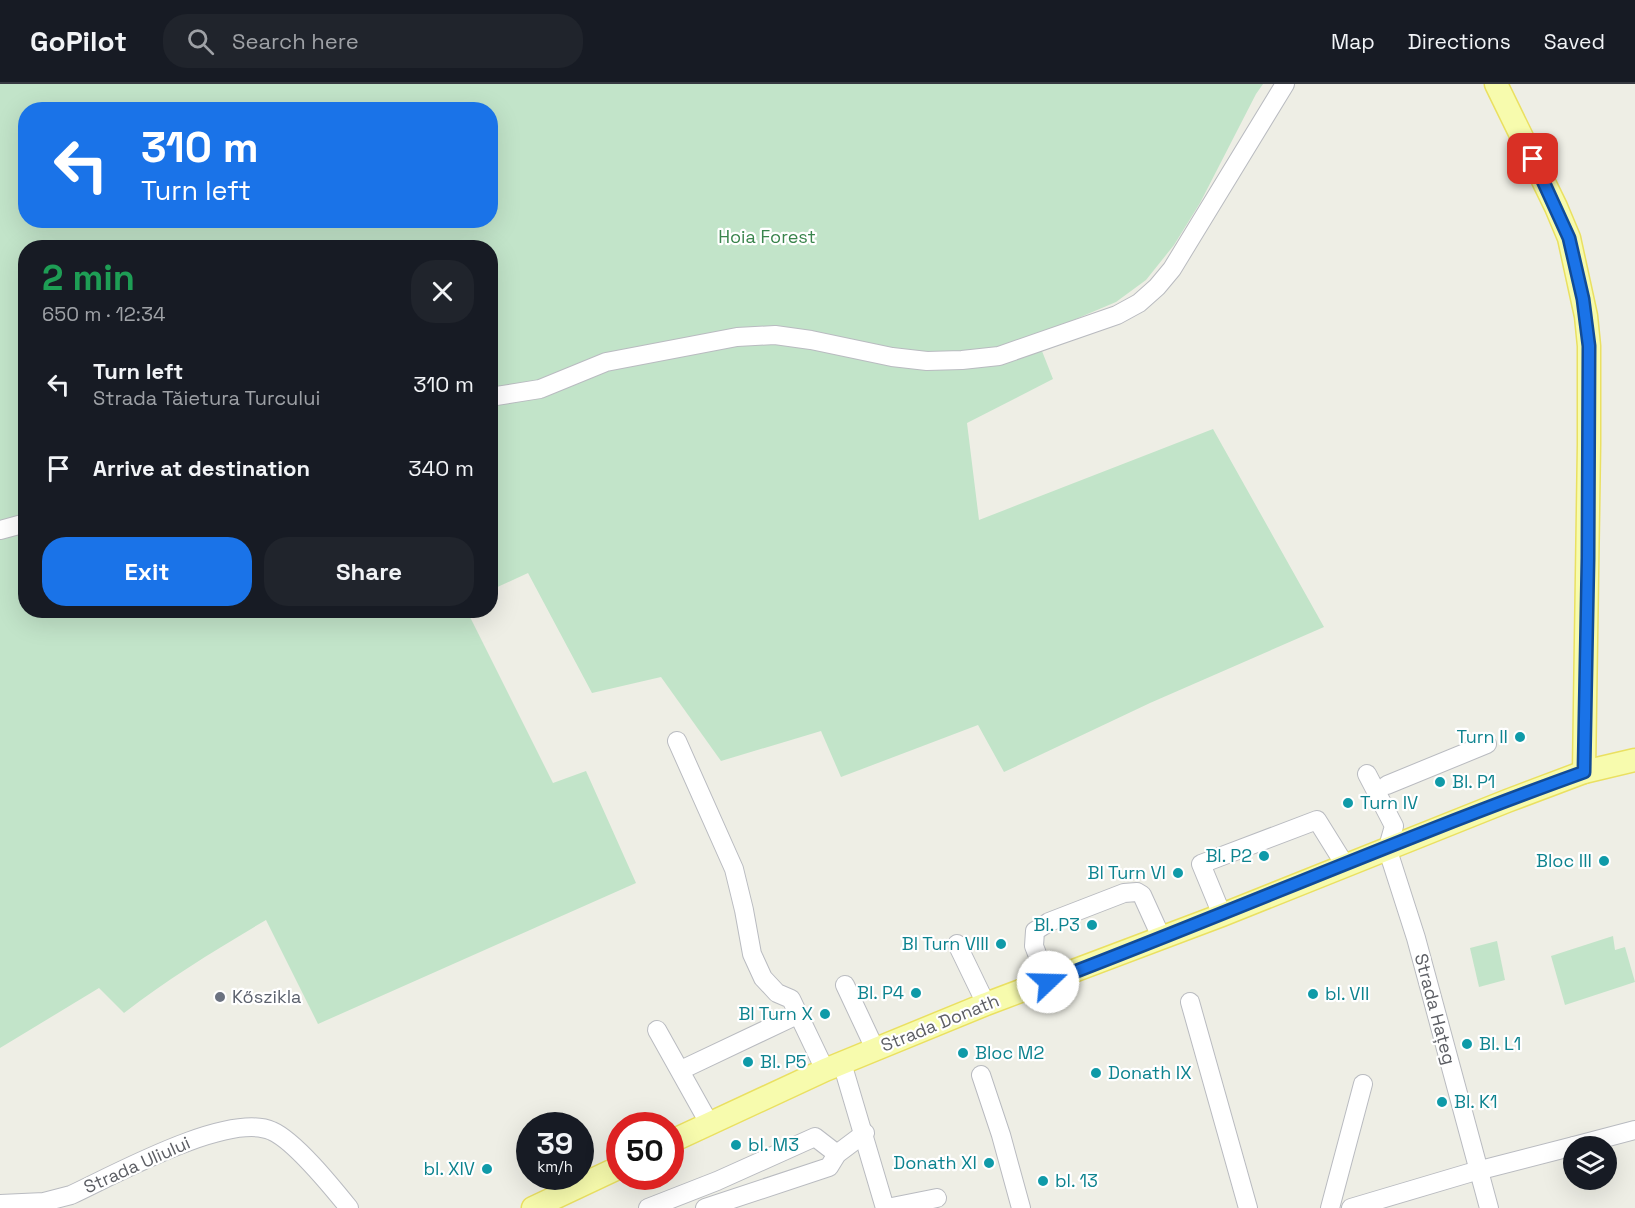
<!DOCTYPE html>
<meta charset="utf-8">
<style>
:root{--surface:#171b24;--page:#20242c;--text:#f1f3f6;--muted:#9ea1a6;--line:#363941;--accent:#1a73e8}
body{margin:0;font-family:"Space Grotesk",sans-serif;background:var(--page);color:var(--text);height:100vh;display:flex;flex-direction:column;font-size:22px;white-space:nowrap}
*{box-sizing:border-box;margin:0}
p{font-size:20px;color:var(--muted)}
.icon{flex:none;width:33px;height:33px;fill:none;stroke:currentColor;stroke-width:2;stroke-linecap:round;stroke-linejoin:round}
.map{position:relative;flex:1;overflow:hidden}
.drawer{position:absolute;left:18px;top:156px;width:480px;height:378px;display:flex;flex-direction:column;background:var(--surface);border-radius:24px;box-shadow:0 6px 24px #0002}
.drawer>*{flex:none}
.banner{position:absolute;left:18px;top:18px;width:480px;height:126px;border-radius:24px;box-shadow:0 6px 24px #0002;background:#1a73e8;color:#fff;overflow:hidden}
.buttons{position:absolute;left:1563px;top:1052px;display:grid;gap:12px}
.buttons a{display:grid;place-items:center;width:54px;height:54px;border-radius:50%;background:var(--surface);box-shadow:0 6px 24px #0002;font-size:30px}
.speed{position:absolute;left:516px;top:1028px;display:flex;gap:12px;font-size:30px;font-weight:700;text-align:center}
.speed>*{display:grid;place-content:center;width:78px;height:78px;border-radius:50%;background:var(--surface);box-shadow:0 6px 24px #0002;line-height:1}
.speed small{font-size:15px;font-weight:400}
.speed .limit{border:9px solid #d22;background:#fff;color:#111}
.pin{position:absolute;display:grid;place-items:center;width:51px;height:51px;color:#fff;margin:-26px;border-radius:12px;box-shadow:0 3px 9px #0006}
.me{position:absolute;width:66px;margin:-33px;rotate:69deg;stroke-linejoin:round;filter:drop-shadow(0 0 4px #0008)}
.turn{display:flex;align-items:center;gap:21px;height:126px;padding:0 24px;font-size:27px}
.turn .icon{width:78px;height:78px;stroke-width:2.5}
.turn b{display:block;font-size:42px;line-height:51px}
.round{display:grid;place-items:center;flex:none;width:63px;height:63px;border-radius:24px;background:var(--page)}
.summary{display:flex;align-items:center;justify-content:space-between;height:102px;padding:0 24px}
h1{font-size:36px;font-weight:700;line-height:45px;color:#1e9e55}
.action{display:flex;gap:12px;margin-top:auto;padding:12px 24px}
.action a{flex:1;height:69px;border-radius:24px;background:var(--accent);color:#fff;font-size:24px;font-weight:700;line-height:69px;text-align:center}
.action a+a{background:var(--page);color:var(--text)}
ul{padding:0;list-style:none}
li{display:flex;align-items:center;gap:18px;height:84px;padding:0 24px}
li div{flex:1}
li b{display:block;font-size:22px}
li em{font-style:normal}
header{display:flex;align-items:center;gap:36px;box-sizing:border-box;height:84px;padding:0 30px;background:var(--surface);border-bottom:2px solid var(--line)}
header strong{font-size:28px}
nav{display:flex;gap:33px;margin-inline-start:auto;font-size:21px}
.search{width:420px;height:54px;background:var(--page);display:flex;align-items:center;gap:15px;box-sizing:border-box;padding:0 21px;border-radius:24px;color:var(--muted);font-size:22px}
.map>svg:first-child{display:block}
.green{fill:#c2e4c9;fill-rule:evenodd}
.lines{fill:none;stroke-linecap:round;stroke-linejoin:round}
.minor-casing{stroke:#b9bbc0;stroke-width:20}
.major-casing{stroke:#eae061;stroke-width:25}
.minor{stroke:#fff;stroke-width:18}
.major{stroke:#f7fbad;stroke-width:22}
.route-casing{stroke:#114b97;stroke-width:15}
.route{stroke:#1a73e8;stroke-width:10}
.culture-dot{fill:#0f9aa8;stroke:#fff;stroke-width:2}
.worship-dot{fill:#6b7280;stroke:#fff;stroke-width:2}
.labels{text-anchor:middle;stroke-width:4.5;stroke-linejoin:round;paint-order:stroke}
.park-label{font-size:18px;fill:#3a854d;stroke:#fff}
.culture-label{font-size:18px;fill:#0d838f;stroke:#fff;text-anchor:end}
.worship-label{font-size:18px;fill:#5b616d;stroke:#fff;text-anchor:start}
.street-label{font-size:18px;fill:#5c5e64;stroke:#fff}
</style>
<header>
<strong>GoPilot</strong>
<div class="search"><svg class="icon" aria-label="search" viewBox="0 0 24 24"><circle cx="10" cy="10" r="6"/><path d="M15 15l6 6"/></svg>Search here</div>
<nav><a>Map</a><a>Directions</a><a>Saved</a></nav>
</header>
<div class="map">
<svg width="1635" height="1124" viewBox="0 0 1635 1124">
<rect width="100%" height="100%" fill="#eeeee5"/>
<!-- green -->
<g class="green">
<path d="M 0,0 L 1263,0 L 1256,10 L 1200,119 L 1174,161 L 1146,196 L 1116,218 L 1064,240 L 1040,262 L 1053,295 L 967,339 L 979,436 L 1213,345 L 1324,543 L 1150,619 L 1004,688 L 978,641 L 841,693 L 821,647 L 721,677 L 661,593 L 592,609 L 528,489 L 491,506 L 490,164 L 26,164 L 26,526 L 467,527 L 553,699 L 586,687 L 636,799 L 318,940 L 266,836 C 217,865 169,894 124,929 L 99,904 L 0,964 ZM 26,26 L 490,26 L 490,136 L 26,136 Z"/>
<path d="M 1613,852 L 1615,866 L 1625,863 L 1635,898 L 1565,921 L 1551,872 Z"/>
<path d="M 1497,857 L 1505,896 L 1479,903 L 1470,864 Z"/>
</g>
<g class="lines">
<!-- minor casing -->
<g class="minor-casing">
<g id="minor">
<path d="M 490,313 L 540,305 L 606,278 L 737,253 L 775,251 L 811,256 L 892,273 L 927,277 L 962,276 L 999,272 L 1117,231 L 1139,219 L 1157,203 L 1172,185 L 1285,0"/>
<path d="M 0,446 L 26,439"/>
<path d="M 677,657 L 734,785 L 744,826 L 752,870 L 763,894 L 777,909 L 791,915 L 825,986"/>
<path d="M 1367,690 L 1394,742 L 1388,763 L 1390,773 L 1416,854 L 1489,1124"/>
<path d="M 1387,701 L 1487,660"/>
<path d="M 1222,831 L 1201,780 L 1317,736 L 1345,781"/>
<path d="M 957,860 L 986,920"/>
<path d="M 1048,898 L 1034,862 L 1035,847 L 1049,838 L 1124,809 L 1137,808 L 1142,811 L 1162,855"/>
<path d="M 845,901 L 875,965"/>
<path d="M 1190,918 L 1248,1124"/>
<path d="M 657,946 L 709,1039"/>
<path d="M 842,979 L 885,1124"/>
<path d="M 681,986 L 799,930"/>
<path d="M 981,991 L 1001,1051 L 1021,1124"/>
<path d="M 1574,1062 L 1635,1046"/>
<path d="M 0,1120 L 44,1118 L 71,1111 C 112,1092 229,1027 272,1047 C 295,1057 332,1103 349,1124"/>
<path d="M 648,1124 L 717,1097 L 815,1053 L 837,1070"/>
<path d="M 705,1124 L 829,1083 L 837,1070 L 865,1049"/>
<path d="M 887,1124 L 937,1114"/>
<path d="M 1330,1124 L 1363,1000"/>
<path d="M 1351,1124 L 1469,1089 L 1574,1062"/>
</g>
</g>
<!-- major casing -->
<g class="major-casing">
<g id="major">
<path d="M 1496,0 L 1556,123 L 1569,154 L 1586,232 L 1589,262 L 1589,360 L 1584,688"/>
<path d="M 670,1058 L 825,986 L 986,920 L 1222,831 L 1507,717 L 1584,688 L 1635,676"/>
<path d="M 533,1124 L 620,1083"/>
</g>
</g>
<!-- minor -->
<use href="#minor" class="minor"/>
<!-- major -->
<use href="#major" class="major"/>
</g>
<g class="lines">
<!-- route casing -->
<g class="route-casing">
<path id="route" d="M 1048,898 C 1227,830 1403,753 1584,688 L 1588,474 L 1589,262 L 1583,215 L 1569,154 L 1533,75"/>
</g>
<!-- route -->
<use href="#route" class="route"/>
</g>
<!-- markers -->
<g class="culture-dot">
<circle cx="1520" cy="653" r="6"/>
<circle cx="1440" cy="698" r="6"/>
<circle cx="1348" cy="719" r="6"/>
<circle cx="1264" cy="772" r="6"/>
<circle cx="1604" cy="777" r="6"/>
<circle cx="1178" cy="789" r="6"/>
<circle cx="1092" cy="841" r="6"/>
<circle cx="1001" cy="860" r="6"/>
<circle cx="916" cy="909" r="6"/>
<circle cx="1313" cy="910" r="6"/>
<circle cx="825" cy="930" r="6"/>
<circle cx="1467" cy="960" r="6"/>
<circle cx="963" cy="969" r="6"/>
<circle cx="748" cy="978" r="6"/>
<circle cx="1096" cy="989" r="6"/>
<circle cx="1442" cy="1018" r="6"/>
<circle cx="736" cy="1061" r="6"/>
<circle cx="989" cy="1079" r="6"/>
<circle cx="487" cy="1085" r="6"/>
<circle cx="1043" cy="1097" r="6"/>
</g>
<circle class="worship-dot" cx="220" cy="913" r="6"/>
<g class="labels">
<!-- park labels -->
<g class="park-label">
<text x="767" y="159">Hoia Forest</text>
</g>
<!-- culture labels -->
<g class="culture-label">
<text x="1508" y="659">Turn II</text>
<text x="1452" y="704" text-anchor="start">Bl. P1</text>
<text x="1360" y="725" text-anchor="start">Turn IV</text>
<text x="1252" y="778">Bl. P2</text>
<text x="1592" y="783">Bloc III</text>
<text x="1166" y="795">Bl Turn VI</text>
<text x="1080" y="847">Bl. P3</text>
<text x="989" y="866">Bl Turn VIII</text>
<text x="904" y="915">Bl. P4</text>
<text x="1325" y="916" text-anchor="start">bl. VII</text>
<text x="813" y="936">Bl Turn X</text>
<text x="1479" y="966" text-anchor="start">Bl. L1</text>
<text x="975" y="975" text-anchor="start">Bloc M2</text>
<text x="760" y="984" text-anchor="start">Bl. P5</text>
<text x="1108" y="995" text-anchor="start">Donath IX</text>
<text x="1454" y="1024" text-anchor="start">Bl. K1</text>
<text x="748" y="1067" text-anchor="start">bl. M3</text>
<text x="977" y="1085">Donath XI</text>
<text x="475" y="1091">bl. XIV</text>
<text x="1055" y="1103" text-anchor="start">bl. 13</text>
</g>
<!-- worship labels -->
<g class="worship-label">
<text x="232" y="919">Kőszikla</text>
</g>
<!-- street labels -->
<g class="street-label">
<text transform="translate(1435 925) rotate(75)" y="6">Strada Hațeg</text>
<text transform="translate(940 939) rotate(-22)" y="6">Strada Donath</text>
<text transform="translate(137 1081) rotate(-24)" y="6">Strada Uliului</text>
</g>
</g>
</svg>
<div class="buttons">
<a><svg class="icon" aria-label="layers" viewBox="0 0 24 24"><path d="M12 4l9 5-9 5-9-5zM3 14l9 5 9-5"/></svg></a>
</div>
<div class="speed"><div>39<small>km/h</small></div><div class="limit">50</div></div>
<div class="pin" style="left:1533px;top:75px;background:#d93025"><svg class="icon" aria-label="arrive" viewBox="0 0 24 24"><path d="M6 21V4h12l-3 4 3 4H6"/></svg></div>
<svg class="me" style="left:1048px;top:898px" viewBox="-20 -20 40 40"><circle r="19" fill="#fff"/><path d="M0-13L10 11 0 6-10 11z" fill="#1a73e8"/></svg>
<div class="banner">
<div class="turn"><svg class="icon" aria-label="left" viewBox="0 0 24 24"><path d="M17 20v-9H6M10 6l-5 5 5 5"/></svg><div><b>310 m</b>Turn left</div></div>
</div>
<section class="drawer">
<div class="summary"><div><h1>2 min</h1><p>650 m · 12:34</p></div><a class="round"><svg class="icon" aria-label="close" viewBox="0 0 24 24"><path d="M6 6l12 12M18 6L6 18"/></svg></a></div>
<ul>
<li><svg class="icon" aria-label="left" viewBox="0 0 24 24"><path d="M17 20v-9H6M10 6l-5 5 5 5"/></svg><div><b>Turn left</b><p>Strada Tăietura Turcului</p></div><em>310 m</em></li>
<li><svg class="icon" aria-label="arrive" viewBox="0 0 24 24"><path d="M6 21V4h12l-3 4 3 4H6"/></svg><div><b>Arrive at destination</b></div><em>340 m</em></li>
</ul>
<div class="action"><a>Exit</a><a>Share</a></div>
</section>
</div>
